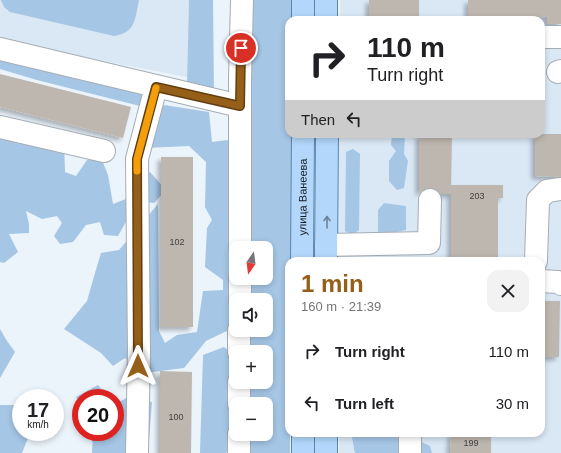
<!DOCTYPE html>
<meta charset="utf-8">
<style>
:root{--surface:#fff;--page:#f2f2f2;--text:#202124;--muted:#757577;--accent:#965f19}
body{margin:0;font-family:Arial,sans-serif;background:var(--page);color:var(--text);height:100vh;display:flex;flex-direction:column;font-size:15px;white-space:nowrap}
*{box-sizing:border-box;margin:0}
p{font-size:13px;color:var(--muted)}
.icon{flex:none;width:22px;height:22px;fill:none;stroke:currentColor;stroke-width:2;stroke-linecap:round;stroke-linejoin:round}
.map{position:relative;flex:1;overflow:hidden}
.details{position:absolute;left:285px;top:257px;width:260px;height:180px;display:flex;flex-direction:column;background:var(--surface);border-radius:12px;box-shadow:0 2px 6px #0003}
.details>*{flex:none}
.guide{position:absolute;left:285px;top:16px;width:260px;height:122px;border-radius:12px;box-shadow:0 2px 6px #0003;background:#fff;color:var(--text);overflow:hidden}
.needle{width:26px;rotate:194deg}
.controls{position:absolute;left:229px;top:241px;display:grid;gap:8px}
.controls a{display:grid;place-items:center;width:44px;height:44px;border-radius:8px;background:var(--surface);box-shadow:0 2px 6px #0003;font-size:20px}
.speed{position:absolute;left:12px;top:389px;display:flex;gap:8px;font-size:20px;font-weight:700;text-align:center}
.speed>*{display:grid;place-content:center;width:52px;height:52px;border-radius:50%;background:var(--surface);box-shadow:0 2px 6px #0003;line-height:1}
.speed small{font-size:10px;font-weight:400}
.speed .limit{border:6px solid #d22;background:#fff;color:#111}
.pin{position:absolute;display:grid;place-items:center;width:34px;height:34px;color:#fff;margin:-17px;border:2px solid #fff;border-radius:50%;box-shadow:0 1px 4px #0007}
.me{position:absolute;width:44px;margin:-22px;rotate:0deg;stroke-linejoin:round;filter:drop-shadow(0 0 3px #0008)}
.turn{display:flex;align-items:center;gap:14px;height:84px;padding:0 16px;font-size:18px}
.turn .icon{width:52px;height:52px;stroke-width:2.5}
.turn b{display:block;font-size:28px;line-height:34px}
.then{display:flex;align-items:center;height:38px;padding:0 16px;background:#0003;gap:8px;font-size:15px}
.round{display:grid;place-items:center;flex:none;width:42px;height:42px;border-radius:12px;background:var(--page)}
.head{display:flex;align-items:center;justify-content:space-between;height:68px;padding:0 16px}
h1{font-size:24px;font-weight:600;line-height:30px;color:var(--accent)}
ul{padding:0;list-style:none}
li{display:flex;align-items:center;gap:12px;height:52px;padding:0 16px}
li div{flex:1}
li b{display:block;font-size:15px}
li em{font-style:normal}
.map>svg:first-child{display:block}
.built{fill:#dae8f5}
.green{fill:#a5c6e5}
.building{fill:#beb7af;filter:url(#shadow)}
.lines{fill:none;stroke-linecap:round;stroke-linejoin:round}
.minor-casing{stroke:#a5adb4;stroke-width:24}
.major-casing{stroke:#5b84aa;stroke-width:24}
.minor{stroke:#fff;stroke-width:22}
.major{stroke:#b2d7fa;stroke-width:22}
.oneway{stroke:#6d8297}
.route-casing{stroke:#623e10;stroke-width:10}
.route{stroke:#965f19;stroke-width:7}
.slow{stroke:#f59e0b;stroke-width:7}
.labels{text-anchor:middle;stroke-width:4;stroke-linejoin:round;paint-order:stroke}
.number-label{font-size:9px;fill:#424242}
.street-label{font-size:11px;fill:#181b1d;stroke:#fff}
</style>
<div class="map">
<svg width="561" height="453" viewBox="0 0 561 453">
<defs>
<filter id="shadow"><feDropShadow dx="-3.5" dy="3.5" stdDeviation="2" flood-color="#0004"/></filter>
</defs>
<rect width="100%" height="100%" fill="#ebf3fb"/>
<!-- built -->
<g class="built">
<path d="M 0,0 L 197,0 L 197,79 L 0,41 Z"/>
<path d="M 340,0 L 561,0 L 561,453 L 339,453 L 339,433 L 541,433 L 541,261 L 338,261 L 338,237 L 339,134 L 541,134 L 541,20 L 340,20 Z"/>
</g>
<!-- green -->
<g class="green">
<path d="M 1,0 L 139,0 C 135,18 136,33 114,36 L 10,12 L 4,7 Z"/>
<path d="M 189,0 L 213,0 L 214,96 L 187,86 Z"/>
<path d="M 249,0 L 292,0 L 292,20 L 289,20 L 289,134 L 292,134 L 291,261 L 289,261 L 289,433 L 290,433 L 290,453 L 246,453 L 246,434 L 266,434 L 266,404 L 247,404 L 247,382 L 266,382 L 266,352 L 247,352 L 247,330 L 266,330 L 266,300 L 247,300 L 247,278 L 266,278 L 266,248 L 248,248 Z"/>
<path d="M 0,54 L 140,83 L 148,99 L 140,106 L 37,80 L 0,69 Z"/>
<path d="M 164,105 L 209,112 L 212,142 L 227,140 L 244,151 L 236,248 L 235,327 L 206,341 L 184,368 L 145,373 L 125,358 L 113,366 L 101,353 L 64,329 L 87,301 L 95,273 L 101,253 L 119,250 L 158,204 L 159,331 L 165,343 L 177,335 L 197,332 L 203,291 L 223,290 L 223,280 L 205,267 L 207,228 L 212,220 L 205,207 L 206,162 L 189,146 L 146,148 L 143,116 Z"/>
<path d="M 0,115 L 17,122 L 5,133 L 25,144 L 64,140 L 65,172 L 76,176 L 87,160 L 102,160 L 108,175 L 113,204 L 131,197 L 133,178 L 150,172 L 166,190 L 154,203 L 144,202 L 127,220 L 118,236 L 104,235 L 100,222 L 86,225 L 73,242 L 60,244 L 54,236 L 62,223 L 57,216 L 42,219 L 26,211 L 29,224 L 29,233 L 9,234 L 18,252 L 4,263 L 0,262 Z"/>
<path d="M 392,134 L 405,134 L 404,154 L 408,161 L 404,188 L 397,190 L 389,181 L 389,161 L 396,151 L 391,145 Z"/>
<path d="M 353,149 L 360,154 L 359,230 L 352,235 L 345,231 L 346,152 Z"/>
<path d="M 384,203 L 406,206 L 406,230 L 391,233 L 378,232 L 378,210 Z"/>
<path d="M 0,329 L 7,341 L 15,352 L 0,378 Z"/>
<path d="M 224,347 L 236,356 L 236,436 L 226,453 L 200,453 L 203,355 Z"/>
<path d="M 98,385 L 108,398 L 81,398 L 81,406 L 76,397 Z"/>
<path d="M 126,398 L 152,402 L 148,453 L 92,453 L 93,432 L 115,432 L 115,405 Z"/>
<path d="M 0,405 L 21,405 L 21,432 L 29,432 L 28,438 L 22,453 L 0,453 Z"/>
<path d="M 351,433 L 403,433 L 430,446 L 432,453 L 355,453 Z"/>
</g>
<!-- building -->
<g class="building">
<rect x="369" y="0" width="50" height="20"/>
<path d="M 468,0 L 561,0 L 561,24 L 547,24 L 547,17 L 468,18 Z"/>
<path d="M 0,74 L 131,107 L 123,138 L 0,107 Z"/>
<path d="M 419,134 L 452,134 L 451,194 L 441,194 L 436,189 L 430,188 L 424,189 L 419,193 Z"/>
<path d="M 535,134 L 561,134 L 561,177 L 535,176 Z"/>
<rect x="161" y="157" width="32" height="170"/>
<path d="M 451,185 L 503,185 L 503,198 L 498,198 L 498,260 L 451,260 Z"/>
<path d="M 541,301 L 560,301 L 559,357 L 541,357 Z"/>
<path d="M 160,371 L 192,372 L 191,453 L 160,453 Z"/>
<path d="M 451,433 L 491,433 L 491,453 L 450,453 Z"/>
</g>
<g class="lines">
<!-- minor casing -->
<g class="minor-casing">
<g id="minor">
<path d="M 541,37 L 561,37"/>
<path d="M 0,49 L 240,106"/>
<path d="M 558,72 L 561,71"/>
<path d="M 0,127 L 104,151"/>
<path d="M 326,245 L 429,243 L 430,200"/>
<path d="M 240,248 L 240,79 L 242,0"/>
<path d="M 536,261 L 538,200 L 547,191 L 561,189"/>
<path d="M 541,281 L 558,282 L 561,284"/>
<path d="M 240,300 L 240,278"/>
<path d="M 239,352 L 239,330"/>
<path d="M 239,404 L 239,382"/>
<path d="M 410,433 L 410,453"/>
<path d="M 137,453 L 139,350 L 137,159 L 156,87"/>
<path d="M 239,453 L 239,434"/>
</g>
</g>
<!-- major casing -->
<g class="major-casing">
<g id="major">
<path d="M 303,0 L 303,20"/>
<path d="M 326,0 L 326,20"/>
<path id="s1" d="M 302,261 L 303,134"/>
<path d="M 326,261 L 327,134"/>
<path d="M 303,433 L 303,453"/>
<path d="M 326,433 L 326,453"/>
</g>
</g>
<!-- minor -->
<use href="#minor" class="minor"/>
<!-- major -->
<use href="#major" class="major"/>
</g>
<!-- one-way arrows -->
<defs><path id="oneway-shaft" d="M-6 0H5M1.5-3L5.5 0L1.5 3" fill="none" stroke-width="1.6" stroke-linecap="round" stroke-linejoin="round"/></defs>
<use class="oneway" href="#oneway-shaft" transform="translate(327 222) rotate(-90)"/>
<g class="lines">
<!-- route casing -->
<g class="route-casing">
<path id="route" d="M 138,366 L 137,159 L 156,87 L 240,106 L 241,48"/>
</g>
<!-- route -->
<use href="#route" class="route"/>
<!-- slow -->
<path class="slow" d="M 137,171 L 137,159 L 156,88"/>
</g>
<g class="labels">
<!-- number labels -->
<g class="number-label">
<text x="477" y="199">203</text>
<text x="177" y="245">102</text>
<text x="176" y="420">100</text>
<text x="471" y="446">199</text>
</g>
<!-- street labels -->
<g class="street-label">
<text dy="4" stroke="none"><textPath href="#s1" startOffset="64">улица Ванеева</textPath></text>
</g>
</g>
</svg>
<div class="controls">
<a><svg class="needle" viewBox="-14 -14 28 28"><path d="M0-13l5 13h-10z" fill="#e53935"/><path d="M0 13l5-13h-10z" fill="#757577"/></svg></a>
<a><svg class="icon" aria-label="sound" viewBox="0 0 24 24"><path d="M4 9h4l5-4v14l-5-4H4zM17 9q2 3 0 6"/></svg></a>
<a>+</a>
<a>−</a>
</div>
<div class="speed"><div>17<small>km/h</small></div><div class="limit">20</div></div>
<div class="pin" style="left:241px;top:48px;background:#d93025"><svg class="icon" aria-label="arrive" viewBox="0 0 24 24"><path d="M6 21V4h12l-3 4 3 4H6"/></svg></div>
<svg class="me" style="left:138px;top:366px" viewBox="-20 -20 40 40"><path d="M0-17L14 15 0 8-14 15z" fill="#965f19" stroke="#fff" stroke-width="4"/></svg>
<div class="guide">
<div class="turn"><svg class="icon" aria-label="right" viewBox="0 0 24 24"><path d="M7 20v-9h11M14 6l5 5-5 5"/></svg><div><b>110 m</b>Turn right</div></div>
<div class="then">Then<svg class="icon" aria-label="left" viewBox="0 0 24 24"><path d="M17 20v-9H6M10 6l-5 5 5 5"/></svg></div>
</div>
<section class="details">
<div class="head"><div><h1>1 min</h1><p>160 m · 21:39</p></div><a class="round"><svg class="icon" aria-label="close" viewBox="0 0 24 24"><path d="M6 6l12 12M18 6L6 18"/></svg></a></div>
<ul>
<li><svg class="icon" aria-label="right" viewBox="0 0 24 24"><path d="M7 20v-9h11M14 6l5 5-5 5"/></svg><div><b>Turn right</b></div><em>110 m</em></li>
<li><svg class="icon" aria-label="left" viewBox="0 0 24 24"><path d="M17 20v-9H6M10 6l-5 5 5 5"/></svg><div><b>Turn left</b></div><em>30 m</em></li>
</ul>
</section>
</div>
